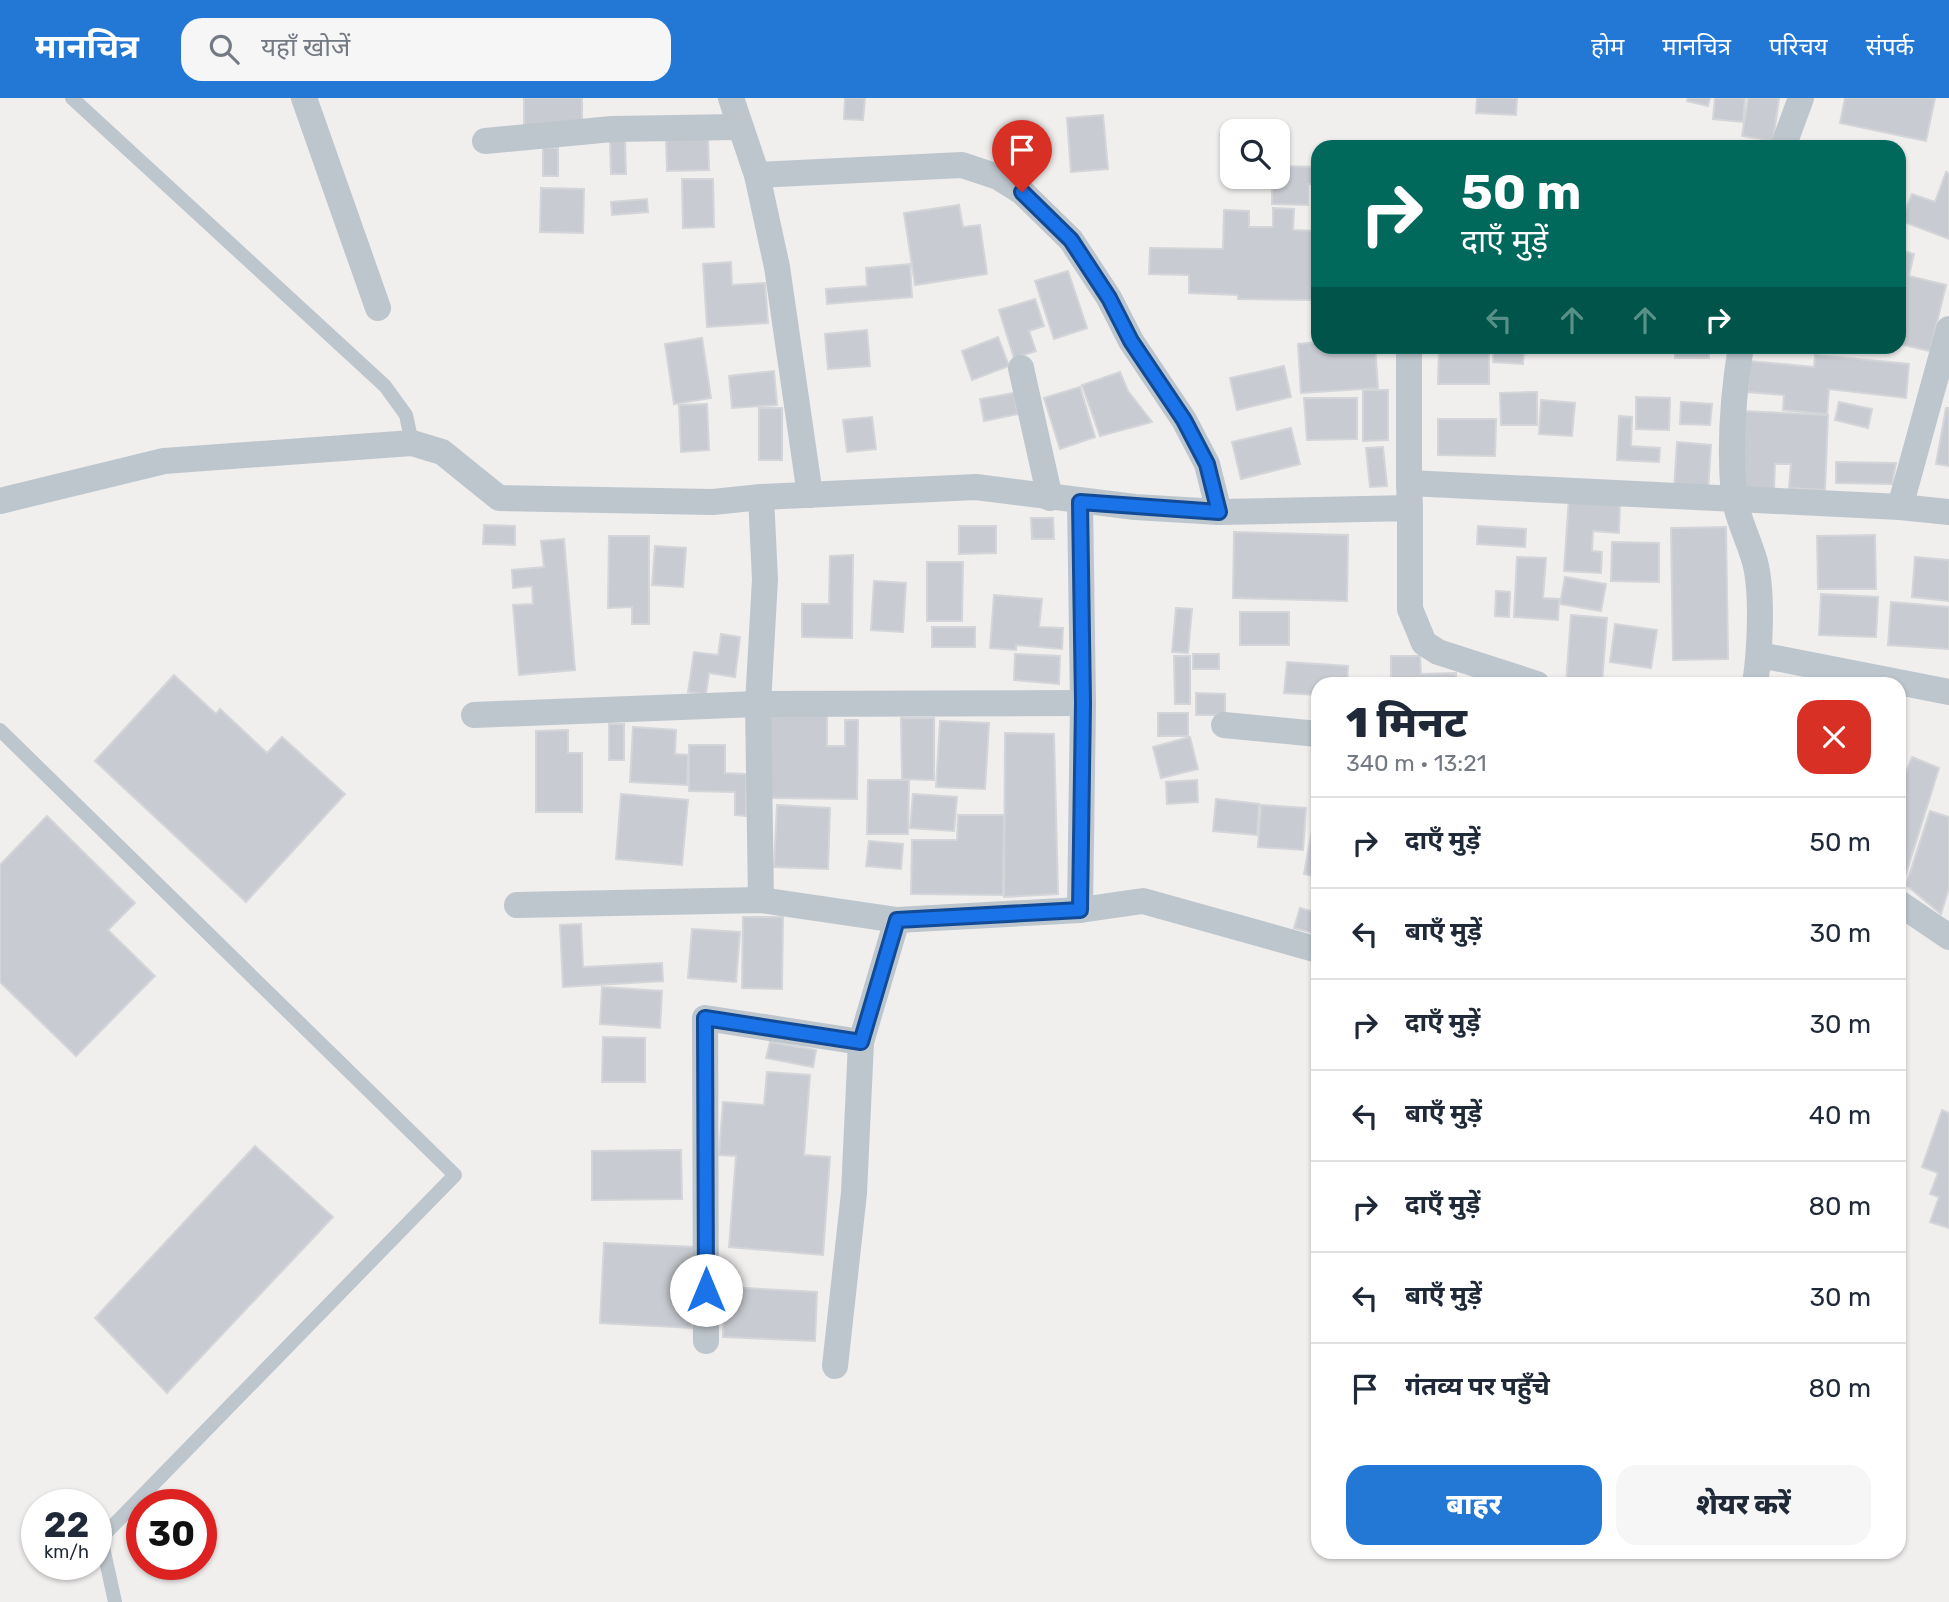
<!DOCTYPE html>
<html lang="hi">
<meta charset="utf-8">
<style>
:root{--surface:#fff;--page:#f6f6f7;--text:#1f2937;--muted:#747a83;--line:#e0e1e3;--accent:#2378d6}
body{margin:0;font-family:Rubik,"Noto Sans Devanagari",sans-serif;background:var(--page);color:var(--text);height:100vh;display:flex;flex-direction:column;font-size:26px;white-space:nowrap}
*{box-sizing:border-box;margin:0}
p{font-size:23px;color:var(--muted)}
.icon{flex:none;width:38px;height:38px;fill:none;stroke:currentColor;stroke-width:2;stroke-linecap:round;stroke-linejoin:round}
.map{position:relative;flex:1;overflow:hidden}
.panel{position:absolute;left:1311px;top:579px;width:595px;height:882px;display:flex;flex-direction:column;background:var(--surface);border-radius:21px;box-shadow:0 2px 5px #0004}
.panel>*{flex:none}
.top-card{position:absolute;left:1311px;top:42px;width:595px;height:214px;border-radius:21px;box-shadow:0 2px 5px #0004;background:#00695c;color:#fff;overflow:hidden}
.controls{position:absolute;left:1220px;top:21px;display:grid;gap:14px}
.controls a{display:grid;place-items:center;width:70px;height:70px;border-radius:14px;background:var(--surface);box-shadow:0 2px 5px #0004;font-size:35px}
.speed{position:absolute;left:21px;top:1391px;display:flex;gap:14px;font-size:35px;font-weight:700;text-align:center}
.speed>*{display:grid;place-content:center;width:91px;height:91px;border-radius:50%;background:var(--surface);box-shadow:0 2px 5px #0004;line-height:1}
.speed small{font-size:18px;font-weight:400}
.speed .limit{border:10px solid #d22;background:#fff;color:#111}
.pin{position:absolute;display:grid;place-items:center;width:60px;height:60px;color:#fff;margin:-72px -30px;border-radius:50% 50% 50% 0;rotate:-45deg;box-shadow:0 0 7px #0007}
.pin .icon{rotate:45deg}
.me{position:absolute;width:77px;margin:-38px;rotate:0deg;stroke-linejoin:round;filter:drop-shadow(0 0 5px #0008)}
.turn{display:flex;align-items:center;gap:24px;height:147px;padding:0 35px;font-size:32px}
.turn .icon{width:91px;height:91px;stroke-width:2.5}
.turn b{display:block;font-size:49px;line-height:60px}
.lanes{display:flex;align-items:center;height:66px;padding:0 35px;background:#0003;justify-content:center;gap:35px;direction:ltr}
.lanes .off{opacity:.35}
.round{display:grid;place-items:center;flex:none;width:74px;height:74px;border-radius:21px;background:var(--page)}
.headline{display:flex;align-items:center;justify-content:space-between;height:119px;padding:0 35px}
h1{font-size:42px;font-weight:800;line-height:52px}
.button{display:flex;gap:14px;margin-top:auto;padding:14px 35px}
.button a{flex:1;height:80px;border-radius:21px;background:var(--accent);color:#fff;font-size:28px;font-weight:800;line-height:80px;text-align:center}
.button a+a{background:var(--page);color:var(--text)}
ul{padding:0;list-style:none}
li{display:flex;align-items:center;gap:21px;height:91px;padding:0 35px;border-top:2px solid var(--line)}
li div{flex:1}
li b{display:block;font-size:26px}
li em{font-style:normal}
header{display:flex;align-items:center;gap:42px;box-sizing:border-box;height:98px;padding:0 35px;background:var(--accent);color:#fff}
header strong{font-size:33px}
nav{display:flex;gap:38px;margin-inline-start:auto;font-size:24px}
.search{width:490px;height:63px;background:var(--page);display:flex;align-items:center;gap:18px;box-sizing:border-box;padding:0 24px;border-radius:21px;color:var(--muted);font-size:26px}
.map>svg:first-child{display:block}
.building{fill:#c8cbd1;stroke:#d3d5d9;stroke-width:2}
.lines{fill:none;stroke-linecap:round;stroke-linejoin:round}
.service{stroke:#bdc6cd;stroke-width:14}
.minor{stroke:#bdc6cd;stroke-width:26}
.route-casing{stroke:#114b97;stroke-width:18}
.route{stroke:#1a73e8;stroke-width:12}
</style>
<header>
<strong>मानचित्र</strong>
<div class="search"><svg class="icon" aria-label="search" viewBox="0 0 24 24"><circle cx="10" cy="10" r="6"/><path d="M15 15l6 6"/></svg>यहाँ खोजें</div>
<nav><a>होम</a><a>मानचित्र</a><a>परिचय</a><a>संपर्क</a></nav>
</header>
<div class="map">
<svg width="1949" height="1504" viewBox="0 0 1949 1504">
<rect width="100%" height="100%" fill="#f1eeee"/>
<!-- building -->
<g class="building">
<path d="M 524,0 L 582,0 L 582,31 L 524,30 Z"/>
<path d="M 845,0 L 865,0 L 863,22 L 844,21 Z"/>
<path d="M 1477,0 L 1517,0 L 1516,17 L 1476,15 Z"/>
<path d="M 1688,0 L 1710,0 L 1708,8 L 1687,3 Z"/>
<path d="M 1715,0 L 1745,0 L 1743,24 L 1713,21 Z"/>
<path d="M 1748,0 L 1779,0 L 1773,43 L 1742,38 Z"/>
<path d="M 1845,0 L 1935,0 L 1926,43 L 1840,25 Z"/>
<path d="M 1103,17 L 1108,71 L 1071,74 L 1067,20 Z"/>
<path d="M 708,40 L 709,72 L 667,73 L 666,41 Z"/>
<path d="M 610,43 L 625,43 L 626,76 L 611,76 Z"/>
<rect x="543" y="50" width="15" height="28"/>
<path d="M 1278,68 L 1318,69 L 1318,86 L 1308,86 L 1308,107 L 1272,106 L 1272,79 L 1278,79 Z"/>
<path d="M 1946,74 L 1949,75 L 1949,141 L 1901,123 L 1912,96 L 1935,104 Z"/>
<path d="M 682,81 L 713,81 L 714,129 L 683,130 Z"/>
<path d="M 541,90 L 584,91 L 583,135 L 540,134 Z"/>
<path d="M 647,101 L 648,114 L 612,117 L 611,104 Z"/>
<path d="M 959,107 L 963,129 L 980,127 L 987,176 L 915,187 L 904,115 Z"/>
<path d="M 1273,110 L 1294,111 L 1293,132 L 1318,133 L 1317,202 L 1238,201 L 1238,197 L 1189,195 L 1189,177 L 1149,176 L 1150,150 L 1223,151 L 1224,112 L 1249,113 L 1249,129 L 1273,129 Z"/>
<path d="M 1899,152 L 1914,156 L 1909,178 L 1946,187 L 1930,253 L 1899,246 Z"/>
<path d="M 731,164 L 732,187 L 765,185 L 768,225 L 707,229 L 703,166 Z"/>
<path d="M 910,166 L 912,199 L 827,206 L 826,191 L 867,188 L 866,170 Z"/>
<path d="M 1068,173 L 1087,230 L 1054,241 L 1035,183 Z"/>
<path d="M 1035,201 L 1044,228 L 1029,233 L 1036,253 L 1014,260 L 999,212 Z"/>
<path d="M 867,232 L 870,268 L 828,271 L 825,236 Z"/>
<path d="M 998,239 L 1009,268 L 972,282 L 962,253 Z"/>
<path d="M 702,240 L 711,300 L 674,306 L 665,246 Z"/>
<path d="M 1318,244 L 1318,248 L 1375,248 L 1378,290 L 1301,295 L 1298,246 Z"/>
<path d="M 1439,248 L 1489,248 L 1489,286 L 1438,286 Z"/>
<path d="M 1494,248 L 1524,250 L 1523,266 L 1493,264 Z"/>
<rect x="1675" y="248" width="34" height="12"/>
<path d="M 1815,257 L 1909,266 L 1906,300 L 1829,291 L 1827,316 L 1783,312 L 1784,297 L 1748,294 L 1750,263 L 1814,269 Z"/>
<path d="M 1284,268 L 1291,299 L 1237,312 L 1230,280 Z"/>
<path d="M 774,273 L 777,307 L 732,310 L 729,278 Z"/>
<path d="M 1120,274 L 1128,293 L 1152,324 L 1100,338 L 1082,287 Z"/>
<path d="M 1080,289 L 1095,339 L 1060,351 L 1044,300 Z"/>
<path d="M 1363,292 L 1388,292 L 1388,342 L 1363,343 Z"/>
<path d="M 1537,294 L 1537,327 L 1501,327 L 1500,295 Z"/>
<path d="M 1014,295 L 1018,316 L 984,323 L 980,301 Z"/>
<path d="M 1636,299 L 1670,300 L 1669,332 L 1636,331 Z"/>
<path d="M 1304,300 L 1357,300 L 1357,341 L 1307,342 Z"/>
<path d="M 1541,302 L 1575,305 L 1572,338 L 1539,336 Z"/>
<path d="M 1681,304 L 1712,306 L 1710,327 L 1680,326 Z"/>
<path d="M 1839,304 L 1872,311 L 1868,330 L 1835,322 Z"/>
<path d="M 707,306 L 709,352 L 681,354 L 679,307 Z"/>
<rect x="759" y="310" width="23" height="52"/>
<path d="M 1946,310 L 1949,310 L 1949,368 L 1936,366 Z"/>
<path d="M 1743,313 L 1828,317 L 1825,392 L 1789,390 L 1791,366 L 1775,366 L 1774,394 L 1740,392 Z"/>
<path d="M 1619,318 L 1632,319 L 1631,348 L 1660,350 L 1659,364 L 1617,362 Z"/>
<path d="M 872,319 L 876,351 L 847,354 L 843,322 Z"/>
<path d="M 1438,321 L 1496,321 L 1495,358 L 1438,357 Z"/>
<path d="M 1291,330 L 1300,366 L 1241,381 L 1232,344 Z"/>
<path d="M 1677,344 L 1711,347 L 1708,393 L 1674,391 Z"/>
<path d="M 1383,349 L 1387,388 L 1370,389 L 1366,350 Z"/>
<path d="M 1836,364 L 1896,365 L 1892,386 L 1836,385 Z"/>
<path d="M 1569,399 L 1620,403 L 1619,435 L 1593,433 L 1592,453 L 1602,454 L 1601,475 L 1564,473 Z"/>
<path d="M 1031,420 L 1053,420 L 1054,441 L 1032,441 Z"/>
<path d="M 484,427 L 515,428 L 515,447 L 483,446 Z"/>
<path d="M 959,428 L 996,428 L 996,455 L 959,456 Z"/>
<path d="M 1478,428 L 1526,431 L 1525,449 L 1477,446 Z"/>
<path d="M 1726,429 L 1728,561 L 1673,562 L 1671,430 Z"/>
<path d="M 1234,434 L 1348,437 L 1347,503 L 1233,500 Z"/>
<path d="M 1875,437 L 1876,491 L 1818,491 L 1817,438 Z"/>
<path d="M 609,438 L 649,438 L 649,526 L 632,526 L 632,509 L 608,510 Z"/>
<path d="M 564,441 L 575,572 L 519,577 L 513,507 L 533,506 L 532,488 L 513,490 L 512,472 L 544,469 L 541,443 Z"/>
<path d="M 1612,444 L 1659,445 L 1659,484 L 1611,483 Z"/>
<path d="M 655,448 L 686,450 L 683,489 L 652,487 Z"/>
<path d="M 853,457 L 852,540 L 802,539 L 802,506 L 829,506 L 830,458 Z"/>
<path d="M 1517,459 L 1546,460 L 1543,500 L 1559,501 L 1558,522 L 1514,519 Z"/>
<path d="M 1915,459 L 1949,462 L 1949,503 L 1912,499 Z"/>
<path d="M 927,464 L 963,464 L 962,523 L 927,523 Z"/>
<path d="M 1565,479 L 1606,486 L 1601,513 L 1560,506 Z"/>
<path d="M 874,483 L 906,485 L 903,534 L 871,532 Z"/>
<path d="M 1496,493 L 1510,494 L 1509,519 L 1495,518 Z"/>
<path d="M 1821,496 L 1878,499 L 1876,539 L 1819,537 Z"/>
<path d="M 994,497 L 1042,501 L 1039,529 L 1063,530 L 1062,551 L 1016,547 L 1016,552 L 990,550 Z"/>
<path d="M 1891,504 L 1949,509 L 1949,551 L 1888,547 Z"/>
<path d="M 1176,510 L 1192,511 L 1188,555 L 1172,554 Z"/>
<rect x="1240" y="514" width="49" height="33"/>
<path d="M 1571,517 L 1607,520 L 1602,586 L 1566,586 Z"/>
<path d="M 1615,526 L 1657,532 L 1651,570 L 1610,564 Z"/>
<rect x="932" y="529" width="43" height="20"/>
<path d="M 721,536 L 740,539 L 735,579 L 709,575 L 706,596 L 688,594 L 694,554 L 718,557 Z"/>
<path d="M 1015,556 L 1060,558 L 1059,586 L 1014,582 Z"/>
<rect x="1193" y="556" width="26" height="15"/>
<path d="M 1174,558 L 1190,558 L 1190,606 L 1175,606 Z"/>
<path d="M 1391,558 L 1420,558 L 1421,576 L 1456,575 L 1456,586 L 1391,586 Z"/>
<path d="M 1287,564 L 1348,568 L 1347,586 L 1318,586 L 1318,597 L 1284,595 Z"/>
<path d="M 174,577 L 216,616 L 220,611 L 267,655 L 282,639 L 345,696 L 246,804 L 95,663 Z"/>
<path d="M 1196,595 L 1225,596 L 1225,617 L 1196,617 Z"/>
<path d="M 767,612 L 827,613 L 827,648 L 845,648 L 845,622 L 858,622 L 857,701 L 766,700 Z"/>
<rect x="1158" y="615" width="30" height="23"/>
<path d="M 901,620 L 934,620 L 934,682 L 902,681 Z"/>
<path d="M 940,623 L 989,625 L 985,691 L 936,689 Z"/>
<rect x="609" y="626" width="15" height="36"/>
<path d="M 633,629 L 676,632 L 675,656 L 688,657 L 687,687 L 630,684 Z"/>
<path d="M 568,632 L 568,655 L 582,655 L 582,714 L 536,714 L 536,633 Z"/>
<path d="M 1005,635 L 1054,636 L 1058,796 L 1004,799 Z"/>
<path d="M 1190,639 L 1198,671 L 1161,680 L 1153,649 Z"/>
<path d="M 689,647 L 725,647 L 725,675 L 746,676 L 746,718 L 735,717 L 735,694 L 689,693 Z"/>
<path d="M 1912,659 L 1939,670 L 1906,776 L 1899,773 L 1899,692 Z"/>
<path d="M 868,682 L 909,682 L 908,736 L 867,736 Z"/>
<path d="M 1197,682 L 1198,704 L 1167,706 L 1166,684 Z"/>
<path d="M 621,696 L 688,702 L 682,767 L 616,761 Z"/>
<path d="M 913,696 L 957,699 L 954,733 L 910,730 Z"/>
<path d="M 1216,701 L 1259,706 L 1257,737 L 1213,733 Z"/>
<path d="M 1317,705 L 1318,705 L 1318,779 L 1304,776 Z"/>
<path d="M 777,707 L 830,710 L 828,771 L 774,769 Z"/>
<path d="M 1261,707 L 1306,710 L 1303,752 L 1258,749 Z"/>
<path d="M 1930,713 L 1949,719 L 1949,790 L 1941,816 L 1906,787 Z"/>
<path d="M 958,717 L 1004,717 L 1003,797 L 911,796 L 912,742 L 957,742 Z"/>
<path d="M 47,718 L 135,805 L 108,832 L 155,878 L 76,958 L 0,884 L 0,767 Z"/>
<path d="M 869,743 L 903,746 L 901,771 L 866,768 Z"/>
<path d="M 1300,810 L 1318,815 L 1317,836 L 1294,830 Z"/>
<path d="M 743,819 L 783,819 L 782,891 L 742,890 Z"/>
<path d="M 581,826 L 583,869 L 662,865 L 663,883 L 563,889 L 560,827 Z"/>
<path d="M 692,831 L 740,834 L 736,884 L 688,880 Z"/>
<path d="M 602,889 L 662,893 L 660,930 L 600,926 Z"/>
<path d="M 603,939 L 645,940 L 645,984 L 602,984 Z"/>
<path d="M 770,944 L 816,952 L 813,969 L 766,960 Z"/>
<path d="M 767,974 L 810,977 L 804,1057 L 830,1059 L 823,1157 L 729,1149 L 736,1058 L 719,1057 L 723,1004 L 764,1007 Z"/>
<path d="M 1942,1012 L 1949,1015 L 1949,1130 L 1930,1124 L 1939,1099 L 1930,1096 L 1938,1075 L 1922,1069 Z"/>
<path d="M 255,1048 L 333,1119 L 167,1295 L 95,1220 Z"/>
<path d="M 681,1052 L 682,1101 L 592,1102 L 592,1053 Z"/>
<path d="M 604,1145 L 697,1149 L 693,1230 L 600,1225 Z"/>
<path d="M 725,1189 L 817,1194 L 815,1243 L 723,1239 Z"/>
</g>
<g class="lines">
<!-- service -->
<g class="service">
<path d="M 72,0 L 385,288 L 406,317 L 412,345"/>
<path d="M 0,632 L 455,1077 L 101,1440 L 115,1504"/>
</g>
<!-- minor -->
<g class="minor">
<path d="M 304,0 L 378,210"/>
<path d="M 731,0 L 757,77 L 777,169 L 810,397"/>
<path d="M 485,43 L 612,31 L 738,29"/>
<path d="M 1783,49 L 1801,0"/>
<path d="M 757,77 L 962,67 L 998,79 L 1022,94 L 1071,142 L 1109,200 L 1131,243 L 1184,322 L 1207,366 L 1219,414"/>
<path d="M 1741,248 C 1733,297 1729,348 1734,398 C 1737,420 1749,442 1755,464 C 1763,495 1760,554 1755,586"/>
<path d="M 1021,270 L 1050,400"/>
<path d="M 1409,385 L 1409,248"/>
<path d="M 0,403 L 164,363 L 412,345 L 442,354 L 499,400 L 713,404 L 761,399 L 976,389 L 1135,409 L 1219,414 L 1410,410 L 1410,511 L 1424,545 L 1438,554 L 1537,586"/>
<path d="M 1900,409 L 1949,231"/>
<path d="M 1410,410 L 1409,385 L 1900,409 L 1949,414"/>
<path d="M 1760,557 L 1949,594"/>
<path d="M 474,617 L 758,606 L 1083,605"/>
<path d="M 1224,627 L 1318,636"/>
<path d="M 761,802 L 758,606 L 765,481 L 761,399"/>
<path d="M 1899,805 L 1949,839"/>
<path d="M 517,807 L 761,802 L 897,822 L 1080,812 L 1143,803 L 1318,852"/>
<path d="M 1080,812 L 1083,605 L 1080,403"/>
<path d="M 706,1243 L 705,920 L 861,944"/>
<path d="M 835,1268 L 854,1095 L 861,944 L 897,822"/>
</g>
</g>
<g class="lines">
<!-- route casing -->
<g class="route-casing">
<path id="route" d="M 706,1192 L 705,920 L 861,944 L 897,822 L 1080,812 L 1083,605 L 1080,404 L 1219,414 L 1207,366 L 1184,322 L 1131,243 L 1109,200 L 1071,142 L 1022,94"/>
</g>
<!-- route -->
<use href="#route" class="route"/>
</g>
</svg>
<div class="controls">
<a><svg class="icon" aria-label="search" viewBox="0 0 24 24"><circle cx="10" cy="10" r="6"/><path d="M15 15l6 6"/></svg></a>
</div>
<div class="speed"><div>22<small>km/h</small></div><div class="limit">30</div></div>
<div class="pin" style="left:1022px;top:94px;background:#d93025"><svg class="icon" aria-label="arrive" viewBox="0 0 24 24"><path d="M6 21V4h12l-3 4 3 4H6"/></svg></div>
<svg class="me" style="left:706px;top:1192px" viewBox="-20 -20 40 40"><circle r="19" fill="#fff"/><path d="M0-13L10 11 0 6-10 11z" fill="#1a73e8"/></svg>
<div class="top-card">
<div class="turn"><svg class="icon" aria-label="right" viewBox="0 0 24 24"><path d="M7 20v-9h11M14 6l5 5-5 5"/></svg><div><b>50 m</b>दाएँ मुड़ें</div></div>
<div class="lanes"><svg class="icon off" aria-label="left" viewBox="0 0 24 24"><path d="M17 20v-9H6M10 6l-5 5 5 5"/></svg><svg class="icon off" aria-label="ahead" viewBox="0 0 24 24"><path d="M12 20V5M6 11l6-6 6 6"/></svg><svg class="icon off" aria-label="ahead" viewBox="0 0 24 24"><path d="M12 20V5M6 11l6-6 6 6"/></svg><svg class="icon" aria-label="right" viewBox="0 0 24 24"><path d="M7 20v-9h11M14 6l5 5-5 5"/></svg></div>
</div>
<section class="panel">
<div class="headline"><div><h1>1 मिनट</h1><p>340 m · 13:21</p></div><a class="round" style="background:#d93025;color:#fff"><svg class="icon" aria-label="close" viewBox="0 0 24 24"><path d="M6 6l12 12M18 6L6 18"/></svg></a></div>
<ul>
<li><svg class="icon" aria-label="right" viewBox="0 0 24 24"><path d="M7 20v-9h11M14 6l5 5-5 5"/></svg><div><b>दाएँ मुड़ें</b></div><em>50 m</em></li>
<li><svg class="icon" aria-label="left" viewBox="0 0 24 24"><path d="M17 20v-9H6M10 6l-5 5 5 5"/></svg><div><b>बाएँ मुड़ें</b></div><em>30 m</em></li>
<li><svg class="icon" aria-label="right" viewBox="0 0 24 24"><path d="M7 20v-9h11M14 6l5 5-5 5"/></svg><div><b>दाएँ मुड़ें</b></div><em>30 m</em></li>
<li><svg class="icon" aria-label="left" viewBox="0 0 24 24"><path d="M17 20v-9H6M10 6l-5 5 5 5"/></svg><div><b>बाएँ मुड़ें</b></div><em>40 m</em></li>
<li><svg class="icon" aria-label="right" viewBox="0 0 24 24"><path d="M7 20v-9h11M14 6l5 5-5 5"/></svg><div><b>दाएँ मुड़ें</b></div><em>80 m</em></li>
<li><svg class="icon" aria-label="left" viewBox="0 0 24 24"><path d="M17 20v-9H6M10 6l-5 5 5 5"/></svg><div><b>बाएँ मुड़ें</b></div><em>30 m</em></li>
<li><svg class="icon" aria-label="arrive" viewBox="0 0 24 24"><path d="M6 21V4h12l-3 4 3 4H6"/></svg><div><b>गंतव्य पर पहुँचे</b></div><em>80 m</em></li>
</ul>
<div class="button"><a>बाहर</a><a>शेयर करें</a></div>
</section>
</div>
